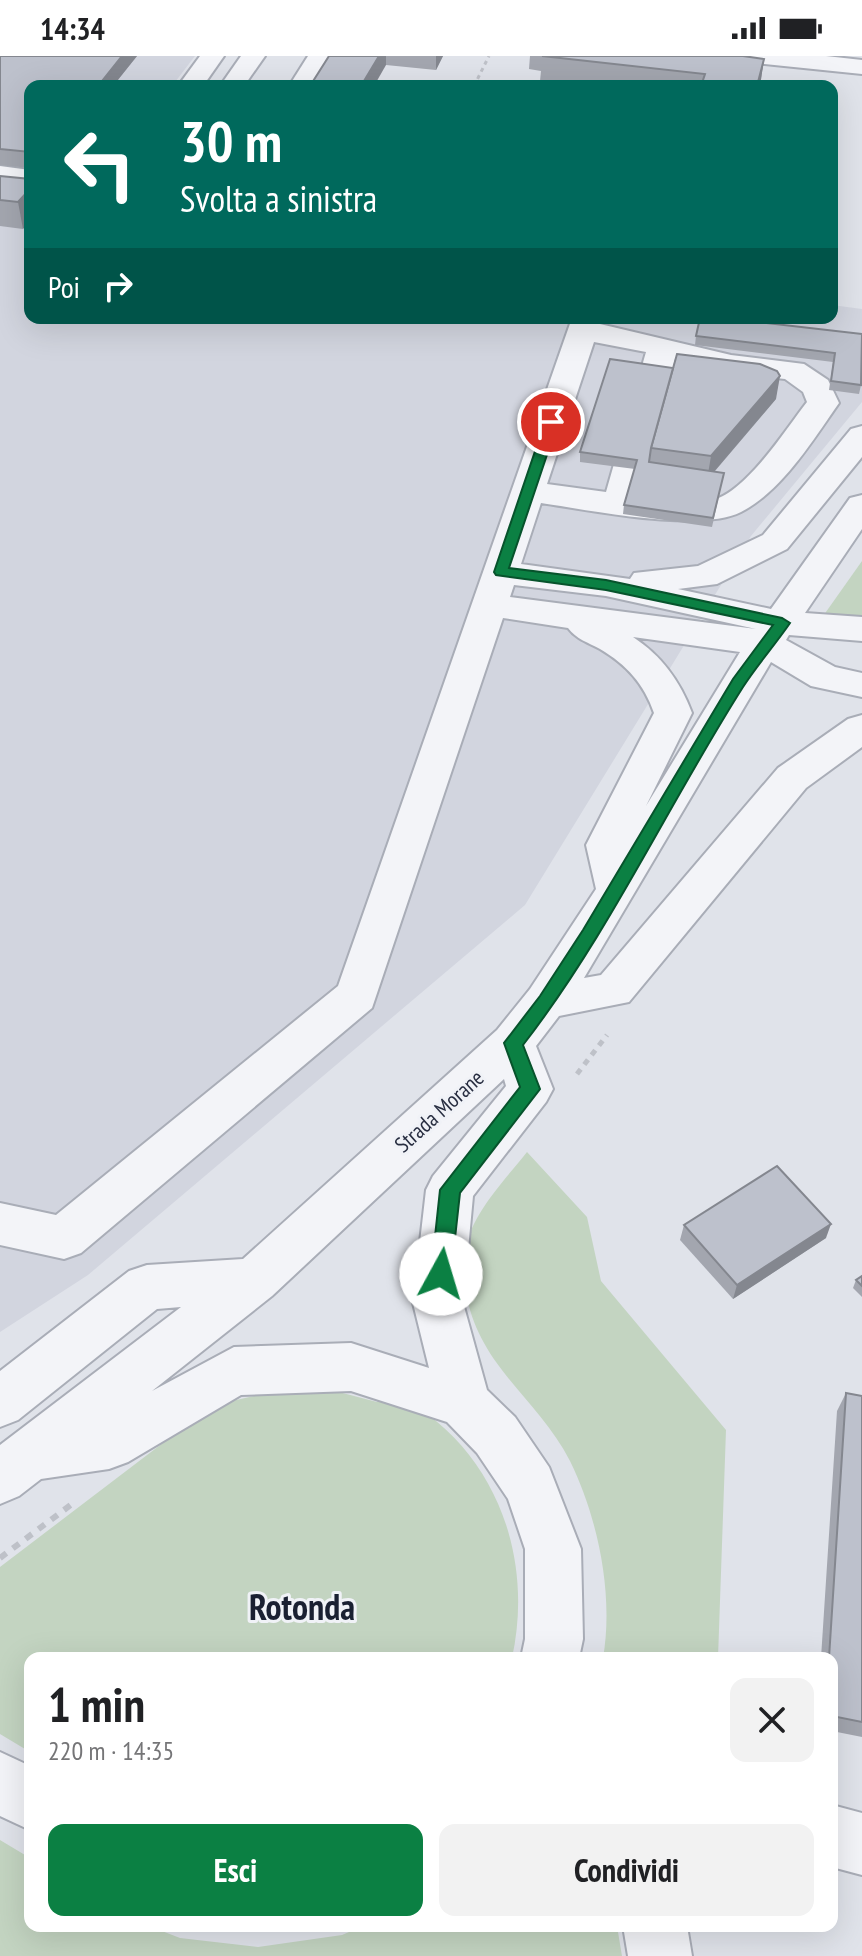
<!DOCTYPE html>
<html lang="it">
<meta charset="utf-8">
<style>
:root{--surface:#fff;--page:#f2f2f2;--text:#202124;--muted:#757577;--accent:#0b8043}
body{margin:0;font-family:"PT Sans Narrow",sans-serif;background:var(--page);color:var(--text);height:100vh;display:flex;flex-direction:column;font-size:30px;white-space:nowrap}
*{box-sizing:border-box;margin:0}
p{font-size:26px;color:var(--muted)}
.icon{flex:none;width:44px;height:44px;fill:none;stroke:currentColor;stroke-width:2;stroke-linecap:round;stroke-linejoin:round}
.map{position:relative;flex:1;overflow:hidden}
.sheet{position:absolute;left:24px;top:1596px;width:814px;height:280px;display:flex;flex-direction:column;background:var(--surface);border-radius:16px;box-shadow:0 8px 32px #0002}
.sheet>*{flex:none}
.top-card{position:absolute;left:24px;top:24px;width:814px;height:244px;border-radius:16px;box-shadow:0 8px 32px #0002;background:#00695c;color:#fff;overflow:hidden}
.pin{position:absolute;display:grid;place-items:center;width:68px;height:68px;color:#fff;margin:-34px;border:4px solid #fff;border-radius:50%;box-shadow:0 2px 8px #0007}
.me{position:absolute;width:88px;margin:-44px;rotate:6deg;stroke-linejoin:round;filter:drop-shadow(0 0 6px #0008)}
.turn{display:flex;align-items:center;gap:28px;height:168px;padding:0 24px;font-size:36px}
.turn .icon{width:104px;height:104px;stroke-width:2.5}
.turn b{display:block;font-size:56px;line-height:68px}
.then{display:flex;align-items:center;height:76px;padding:0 24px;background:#0003;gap:16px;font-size:30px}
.round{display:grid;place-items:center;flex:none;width:84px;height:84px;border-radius:16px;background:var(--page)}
.head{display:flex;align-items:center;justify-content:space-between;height:136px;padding:0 24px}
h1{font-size:48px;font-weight:800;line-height:60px}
.cta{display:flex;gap:16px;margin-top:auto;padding:16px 24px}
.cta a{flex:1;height:92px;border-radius:16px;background:var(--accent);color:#fff;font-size:32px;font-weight:800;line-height:92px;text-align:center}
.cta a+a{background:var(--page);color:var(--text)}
.status{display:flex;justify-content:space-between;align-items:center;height:56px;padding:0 40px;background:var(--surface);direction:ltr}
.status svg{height:22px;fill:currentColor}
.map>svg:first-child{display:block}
.built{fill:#d2d5df}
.green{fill:#c3d4c1}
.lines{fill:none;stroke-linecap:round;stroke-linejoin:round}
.minor-casing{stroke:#a9adb7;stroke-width:4}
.path-far2{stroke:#bec1c8;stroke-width:3;stroke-dasharray:4 4;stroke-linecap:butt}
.path-far1{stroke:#bec1c8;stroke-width:5;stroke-dasharray:6 6;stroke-linecap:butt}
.path{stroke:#bec1c8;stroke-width:6;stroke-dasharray:8 8;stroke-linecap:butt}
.minor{fill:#f3f4f8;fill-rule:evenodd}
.wall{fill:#a3a6af}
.shaded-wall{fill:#84878f}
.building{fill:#bdc1cc;stroke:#84878f;stroke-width:2}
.route{fill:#0b8043;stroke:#07532c;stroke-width:2}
.labels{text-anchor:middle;stroke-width:6;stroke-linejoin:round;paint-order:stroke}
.street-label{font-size:22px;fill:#282e41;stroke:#f0f2f7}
.near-district-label{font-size:36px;font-weight:bold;fill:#1a2032;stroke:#f0f2f7}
</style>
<div class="status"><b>14:34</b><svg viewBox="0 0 49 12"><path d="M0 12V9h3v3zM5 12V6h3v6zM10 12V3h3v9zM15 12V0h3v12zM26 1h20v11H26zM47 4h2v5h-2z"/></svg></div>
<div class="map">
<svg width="862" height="1900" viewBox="0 0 862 1900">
<rect width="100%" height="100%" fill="#e0e3ea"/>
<!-- built -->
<path class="built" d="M 0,0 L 195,0 L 172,30 L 30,30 L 30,262 L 832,262 L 832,249 L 862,253 L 862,346 L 751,480 L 525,849 L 88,1219 L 0,1276 Z"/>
<!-- green -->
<g class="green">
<path d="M 862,505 L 862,565 L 821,563 Z"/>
<path d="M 527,1096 L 587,1161 L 601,1225 L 726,1374 L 718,1602 L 603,1602 C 614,1539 598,1462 570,1405 C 539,1344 482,1313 467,1242 C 464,1227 461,1208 465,1193 C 473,1156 504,1125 527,1096 Z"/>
<path d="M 281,1334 L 335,1335 L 377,1346 L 386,1334 C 489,1380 536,1493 512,1602 L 30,1602 L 30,1696 L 0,1678 L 0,1511 L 197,1361 L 232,1345 Z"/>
<path d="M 0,1784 L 30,1802 L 30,1870 L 149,1870 L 180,1882 L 258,1891 L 342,1879 L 363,1870 L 617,1870 L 622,1900 L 0,1900 Z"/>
</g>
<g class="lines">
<!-- minor casing -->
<g class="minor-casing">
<g id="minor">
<path d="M 200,0 L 224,0 L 203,30 L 178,30 Z"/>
<path d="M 241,0 L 265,0 L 244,30 L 220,30 Z"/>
<path d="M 308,0 L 332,0 L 313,30 L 289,30 Z"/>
<path d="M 742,0 L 826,0 L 862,4 L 862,18 L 754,7 L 745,5 Z"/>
<path d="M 0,110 L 30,114 L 30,130 L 0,126 Z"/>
<path d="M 572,262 L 602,262 L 600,268 L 731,299 L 804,308 L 828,324 L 839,347 C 813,384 782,435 741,456 C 700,477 589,454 541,447 L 521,508 L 630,523 L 634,517 L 698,510 L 763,479 L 851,373 L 862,370 L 862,401 L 787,493 L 717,528 L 678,533 L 771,553 L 850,442 L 862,439 L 862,473 L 805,557 L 862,561 L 862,585 L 789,579 L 786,584 L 835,611 L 862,617 L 862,641 L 811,630 L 771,606 L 584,922 L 601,919 L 778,712 L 848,663 L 862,659 L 862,691 L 806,732 L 629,946 L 559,960 L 536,990 L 553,1033 L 546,1046 L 473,1140 L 463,1247 L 487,1334 L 515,1361 L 549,1411 L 581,1493 L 583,1583 L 579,1602 L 521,1602 L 525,1583 L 525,1493 L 508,1443 L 477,1397 L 447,1366 L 351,1335 L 241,1339 L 128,1406 L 109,1413 L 41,1423 L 19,1440 L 0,1448 L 0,1389 L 181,1251 L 157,1253 L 18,1364 L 0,1371 L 0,1315 L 129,1215 L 147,1209 L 243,1203 L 497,974 L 530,933 L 596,833 L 586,789 L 654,657 C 644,628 627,609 600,593 C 589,587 576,583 568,572 L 503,562 L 372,952 L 81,1197 L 64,1203 L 0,1189 L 0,1147 L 56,1159 L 338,930 ZM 594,286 L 646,296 L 606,436 L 547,428 ZM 675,303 L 731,317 L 785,323 L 803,336 L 807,346 C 786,373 747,435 713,444 C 694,448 658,441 638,439 ZM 514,529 L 606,540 L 756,573 L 510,541 ZM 633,581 L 740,596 L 646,750 L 692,657 C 680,625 662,600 633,581 ZM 504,1023 L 506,1030 L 433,1120 L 426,1134 L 413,1247 L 429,1312 L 351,1287 L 234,1291 L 152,1335 L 272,1240 Z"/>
<path d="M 0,1696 L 30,1710 L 30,1774 L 0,1760 Z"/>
<path d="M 832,1749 L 862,1757 L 862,1819 L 832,1811 Z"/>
<path d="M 623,1870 L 687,1870 L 692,1900 L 628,1900 Z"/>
</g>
</g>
<!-- path-far2 -->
<path class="path-far2" d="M 474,30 L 489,0"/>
<!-- path-far1 -->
<path class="path-far1" d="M 577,1018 L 607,979"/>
<!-- path -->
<g class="path">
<path d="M 0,1502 L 72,1448"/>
<path d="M 832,1711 L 835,1682"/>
</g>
<!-- minor -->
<use href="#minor" class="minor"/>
</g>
<!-- wall -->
<g class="wall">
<path d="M 0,0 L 137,0 L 113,30 L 30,30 L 30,112 L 0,109 Z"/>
<path d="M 329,0 L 443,0 L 436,14 L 386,9 Z"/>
<path d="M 530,0 L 743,0 L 764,3 L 760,30 L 584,30 L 540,25 L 541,15 L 529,13 Z"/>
<path d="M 0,120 L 30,123 L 23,173 L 0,170 Z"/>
<path d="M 862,278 L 861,329 L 859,338 L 829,334 L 833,306 L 695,289 L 696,280 Z"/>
<path d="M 776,343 L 715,415 L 722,426 L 712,471 L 623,458 L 624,449 L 635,413 L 580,406 L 580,396 Z"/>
<path d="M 684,1169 L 826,1182 L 733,1243 L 680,1184 Z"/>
<path d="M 862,1220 L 862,1241 L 853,1232 L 856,1224 Z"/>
<path d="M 846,1337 L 862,1340 L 862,1681 L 832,1675 L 832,1602 L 821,1602 L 837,1355 Z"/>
</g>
<!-- shaded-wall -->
<g class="shaded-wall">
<path d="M 122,0 L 137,0 L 113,30 L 98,30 Z"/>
<path d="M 379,0 L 386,0 L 386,9 L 374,30 L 361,30 Z"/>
<path d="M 436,0 L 443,0 L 436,14 Z"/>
<path d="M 764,3 L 760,30 L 757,30 Z"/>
<path d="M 30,133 L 30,165 L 23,173 L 18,146 Z"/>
<path d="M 780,320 L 776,343 L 707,424 L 711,400 Z"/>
<path d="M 831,1168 L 826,1182 L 733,1243 L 737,1229 Z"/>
</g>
<!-- building -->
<g class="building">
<path d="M 0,0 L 122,0 L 98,30 L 30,30 L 30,96 L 0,93 Z"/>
<path d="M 329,0 L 379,0 L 361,30 L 310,30 Z"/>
<path d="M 542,0 L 743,0 L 764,3 L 757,30 L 701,30 L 705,18 Z"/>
<path d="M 0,120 L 30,123 L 30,133 L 18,146 L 0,144 Z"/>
<path d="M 700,262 L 723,262 L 862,278 L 861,329 L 831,325 L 835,297 L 696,280 Z"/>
<path d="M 677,298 L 760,308 L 777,315 L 780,320 L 711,400 L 651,392 Z"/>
<path d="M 610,303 L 673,312 L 651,392 L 649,406 L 724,417 L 713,462 L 624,449 L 637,404 L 580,396 Z"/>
<path d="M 777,1110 L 831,1168 L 737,1229 L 684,1169 Z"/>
<path d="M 862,1220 L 862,1230 L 856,1224 Z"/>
<path d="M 846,1337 L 862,1340 L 862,1666 L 832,1660 L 832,1602 L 829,1602 Z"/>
</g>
<!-- route -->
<path class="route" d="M 551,362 L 558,366 L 509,512 L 606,524 L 782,562 L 790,567 C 775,589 757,609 743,631 C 668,749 609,878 523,989 L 540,1033 L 460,1137 L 451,1218 L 448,1225 L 441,1228 L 434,1225 L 431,1218 L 440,1134 L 520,1031 L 504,987 L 540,940 L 583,874 L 733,623 L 773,569 L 606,534 L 496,519 L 494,516 L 545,366 Z"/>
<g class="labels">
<!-- street labels -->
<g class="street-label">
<text transform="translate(439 1055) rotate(-42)" y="8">Strada Morane</text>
</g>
<!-- near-district labels -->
<g class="near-district-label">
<text x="302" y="1564">Rotonda</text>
</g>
</g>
</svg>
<div class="pin" style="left:551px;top:366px;background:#d93025"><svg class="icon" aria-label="arrive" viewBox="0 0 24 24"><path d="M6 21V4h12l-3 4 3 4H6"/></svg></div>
<svg class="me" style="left:441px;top:1218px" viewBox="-20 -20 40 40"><circle r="19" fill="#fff"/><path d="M0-13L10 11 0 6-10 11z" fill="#0b8043"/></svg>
<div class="top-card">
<div class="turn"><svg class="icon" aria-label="left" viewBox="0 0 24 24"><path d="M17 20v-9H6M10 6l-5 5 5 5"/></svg><div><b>30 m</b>Svolta a sinistra</div></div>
<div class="then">Poi<svg class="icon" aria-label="right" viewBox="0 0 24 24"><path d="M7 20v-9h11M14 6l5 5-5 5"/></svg></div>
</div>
<section class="sheet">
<div class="head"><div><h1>1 min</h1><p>220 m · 14:35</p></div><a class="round"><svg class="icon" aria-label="close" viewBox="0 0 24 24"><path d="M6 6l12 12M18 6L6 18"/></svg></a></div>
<div class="cta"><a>Esci</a><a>Condividi</a></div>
</section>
</div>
